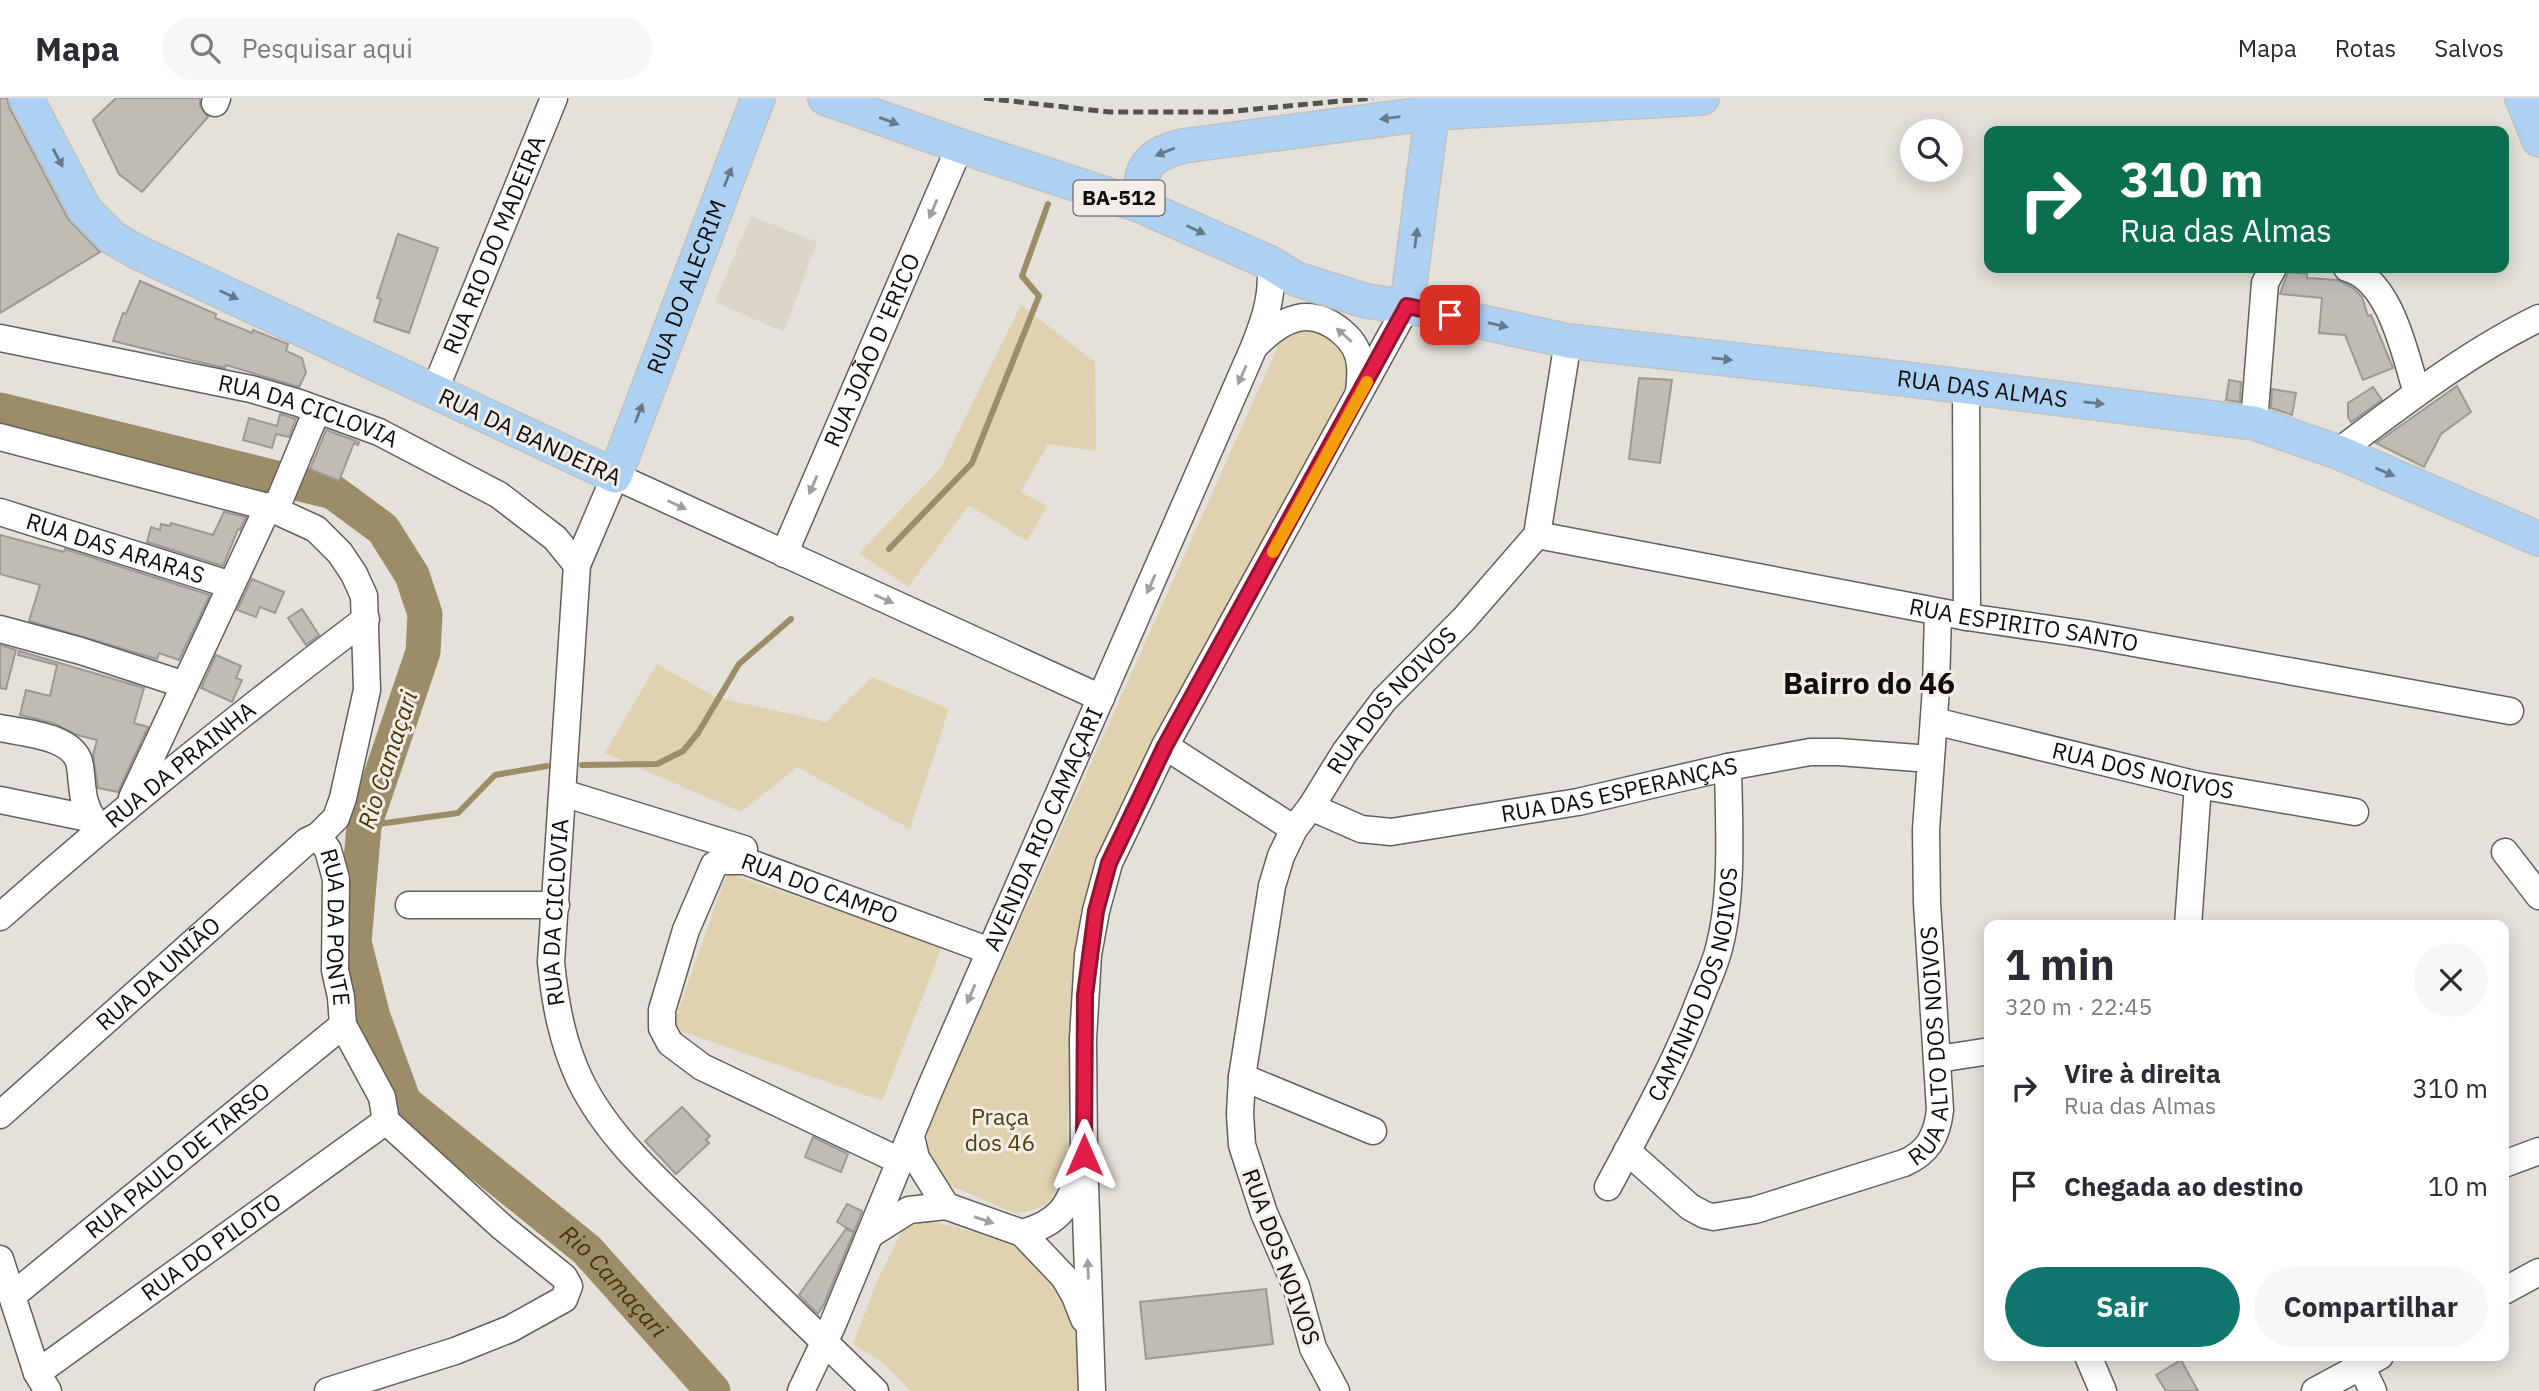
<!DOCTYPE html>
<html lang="pt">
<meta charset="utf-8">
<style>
:root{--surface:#fff;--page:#f7f7f7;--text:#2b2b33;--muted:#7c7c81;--line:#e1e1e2;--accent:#0f766e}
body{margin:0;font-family:"IBM Plex Sans",sans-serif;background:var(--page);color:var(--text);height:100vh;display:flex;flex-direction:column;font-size:26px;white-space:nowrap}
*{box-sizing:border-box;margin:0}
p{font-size:23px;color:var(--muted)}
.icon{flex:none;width:38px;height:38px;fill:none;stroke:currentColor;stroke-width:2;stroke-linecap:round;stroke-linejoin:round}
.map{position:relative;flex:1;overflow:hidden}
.details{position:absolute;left:1984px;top:822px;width:525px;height:441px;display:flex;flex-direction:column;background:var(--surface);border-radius:14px;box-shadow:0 4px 18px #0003}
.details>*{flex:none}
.guide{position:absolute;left:1984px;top:28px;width:525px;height:147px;border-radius:14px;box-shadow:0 4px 18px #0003;background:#0b6e4f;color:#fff;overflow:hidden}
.buttons{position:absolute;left:1900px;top:21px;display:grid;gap:14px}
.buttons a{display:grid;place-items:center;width:63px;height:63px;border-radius:50%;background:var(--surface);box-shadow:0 4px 18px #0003;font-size:35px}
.pin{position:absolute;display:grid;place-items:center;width:60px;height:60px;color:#fff;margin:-30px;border-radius:14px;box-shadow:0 4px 10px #0006}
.me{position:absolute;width:77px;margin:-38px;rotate:0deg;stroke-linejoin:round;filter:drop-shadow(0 0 5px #0008)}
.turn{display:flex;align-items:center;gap:24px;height:147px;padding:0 21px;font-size:32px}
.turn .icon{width:91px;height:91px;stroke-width:2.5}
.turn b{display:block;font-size:49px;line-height:60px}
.round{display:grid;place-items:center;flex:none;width:74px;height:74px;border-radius:37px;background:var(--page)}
.headline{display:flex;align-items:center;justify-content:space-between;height:119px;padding:0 21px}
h1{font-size:42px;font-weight:800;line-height:52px}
.cta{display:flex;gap:14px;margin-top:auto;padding:14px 21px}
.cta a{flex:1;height:80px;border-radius:42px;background:var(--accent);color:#fff;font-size:28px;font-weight:800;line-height:80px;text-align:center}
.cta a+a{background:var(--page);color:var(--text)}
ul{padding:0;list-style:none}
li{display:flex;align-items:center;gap:21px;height:98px;padding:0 21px}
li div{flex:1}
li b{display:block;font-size:26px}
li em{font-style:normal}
header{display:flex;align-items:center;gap:42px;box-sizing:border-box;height:98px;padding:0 35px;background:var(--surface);border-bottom:2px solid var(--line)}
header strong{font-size:33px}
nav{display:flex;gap:38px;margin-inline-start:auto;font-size:24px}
.search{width:490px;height:63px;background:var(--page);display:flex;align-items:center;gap:18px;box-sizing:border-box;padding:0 24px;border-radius:38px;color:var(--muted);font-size:26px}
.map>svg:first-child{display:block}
.built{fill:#dcd6c8}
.green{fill:#e0d1b0}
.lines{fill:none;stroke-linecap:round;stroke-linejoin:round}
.stream{stroke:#9c8c67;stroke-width:6}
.river{stroke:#9c8c67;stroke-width:35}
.building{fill:#bfbcb6;stroke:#9c9993;stroke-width:2}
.minor-casing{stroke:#63605a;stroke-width:29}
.major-casing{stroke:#c1c0c0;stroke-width:36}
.minor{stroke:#fff;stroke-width:26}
.major{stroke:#add1f3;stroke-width:33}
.rail{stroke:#54524e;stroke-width:5;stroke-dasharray:10 5;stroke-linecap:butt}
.oneway{fill:#66798b}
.oneway2{fill:#9f9f9e}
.route-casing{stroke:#92132f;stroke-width:18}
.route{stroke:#e11d48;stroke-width:12}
.slow{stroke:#f59e0b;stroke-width:12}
.labels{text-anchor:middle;stroke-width:6;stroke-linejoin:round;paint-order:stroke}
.shield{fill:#f2eee7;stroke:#53514e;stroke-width:2}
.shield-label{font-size:21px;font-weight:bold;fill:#0f0e0c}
.street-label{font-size:23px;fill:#0f0e0c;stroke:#f2eee7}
.park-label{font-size:23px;fill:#503e0d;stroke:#f2eee7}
.water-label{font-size:24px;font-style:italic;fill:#493603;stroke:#f2eee7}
.district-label{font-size:30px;font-weight:bold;fill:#0f0e0c;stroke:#f2eee7}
</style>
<header>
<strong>Mapa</strong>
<div class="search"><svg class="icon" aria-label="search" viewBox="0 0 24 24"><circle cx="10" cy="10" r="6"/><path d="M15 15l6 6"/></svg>Pesquisar aqui</div>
<nav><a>Mapa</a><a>Rotas</a><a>Salvos</a></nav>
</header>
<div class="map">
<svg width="2539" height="1293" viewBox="0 0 2539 1293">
<rect width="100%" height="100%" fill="#e4e1da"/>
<!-- built -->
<path class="built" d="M 751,118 L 817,144 L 784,234 L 715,204 Z"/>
<!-- green -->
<g class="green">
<path d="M 1021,207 L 1095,264 L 1096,353 L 1048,346 L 1021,394 L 1047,408 L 1027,443 L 969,407 L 908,489 L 859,455 L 940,371 Z"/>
<path d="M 1308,230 C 1335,241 1348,248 1351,278 L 1104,750 L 1076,849 L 1065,1081 L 1047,1106 L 1030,1113 L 1014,1115 L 938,1082 L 926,1060 L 928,1029 L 1280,244 L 1294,232 Z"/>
<path d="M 657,566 L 715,599 L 826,624 L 872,579 L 949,611 L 910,731 L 797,669 L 741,714 L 605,655 Z"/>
<path d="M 727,775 L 942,849 L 882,1003 L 672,930 Z"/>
<path d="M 922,1122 L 957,1129 L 1012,1147 L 1041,1166 L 1070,1210 L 1077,1245 L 1080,1293 L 911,1293 L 884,1266 L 853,1246 L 878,1181 L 902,1133 Z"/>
</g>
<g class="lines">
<!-- stream -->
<g class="stream">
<path d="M 889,451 L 972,365 L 1039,198 L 1022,178 L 1048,106"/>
<path d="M 582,667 L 657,666 L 683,653 L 698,635 L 739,566 L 791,521"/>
<path d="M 364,728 L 458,715 L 495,677 L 547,668"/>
</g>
<!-- river -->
<path class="river" id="s1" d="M 0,312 L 333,394 L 383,431 L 412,477 L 425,516 L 423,554 L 364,728 L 354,844 L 373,919 L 404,1004 L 587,1152 L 713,1293"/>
</g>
<!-- building -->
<g class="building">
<path d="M 0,0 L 7,0 L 9,9 L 68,121 L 100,154 L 0,215 Z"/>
<path d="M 116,0 L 200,0 L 200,8 L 208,19 L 142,94 L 119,76 L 93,22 Z"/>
<path d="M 398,136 L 438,150 L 409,235 L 374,223 L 381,201 L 377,200 Z"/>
<path d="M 2288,174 L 2307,176 L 2307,180 L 2338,182 L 2353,190 L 2362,199 L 2368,218 L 2371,217 L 2393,270 L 2363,282 L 2345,237 L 2319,235 L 2322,200 L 2280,196 Z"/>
<path d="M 140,183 L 216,216 L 215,220 L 252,235 L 253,232 L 288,246 L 286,253 L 302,260 L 306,275 L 299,289 L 226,267 L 225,270 L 203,265 L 113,243 L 123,215 L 126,216 Z"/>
<path d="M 1639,280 L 1672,282 L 1660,365 L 1629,361 Z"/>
<path d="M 2229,282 L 2241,284 L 2240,304 L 2226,302 Z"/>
<path d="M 2457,288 L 2471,314 L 2441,336 L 2424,369 L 2376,345 Z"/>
<path d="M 2373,289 L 2382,302 L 2351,324 L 2348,319 L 2348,305 Z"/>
<path d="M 2272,291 L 2296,295 L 2292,317 L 2271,310 Z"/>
<path d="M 280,316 L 296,321 L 289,339 L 276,336 L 272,350 L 243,342 L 249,320 L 277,328 Z"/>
<path d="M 326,332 L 359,344 L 358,347 L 354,345 L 339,383 L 310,371 Z"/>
<path d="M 224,414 L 246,419 L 240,432 L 238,431 L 223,468 L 147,444 L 151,429 L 160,432 L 161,426 L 170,428 L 171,425 L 213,437 Z"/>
<path d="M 0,437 L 64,454 L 65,451 L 210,497 L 179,562 L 159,555 L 157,561 L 29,523 L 40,487 L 0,476 Z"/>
<path d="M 252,481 L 284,494 L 275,515 L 260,509 L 256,519 L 237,512 Z"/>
<path d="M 302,511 L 319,537 L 306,547 L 288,520 Z"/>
<path d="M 0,547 L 16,552 L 6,591 L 0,590 Z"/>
<path d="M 19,553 L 144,590 L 134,625 L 148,629 L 118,694 L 98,690 L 93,657 L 97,642 L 77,637 L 53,625 L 20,617 L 26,592 L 50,598 L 57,567 L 18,557 Z"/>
<path d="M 216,557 L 241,568 L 236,580 L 242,582 L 232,604 L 201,590 Z"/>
<path d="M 682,1009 L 710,1038 L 706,1042 L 709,1045 L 676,1076 L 645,1043 Z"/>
<path d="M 813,1039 L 848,1056 L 841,1074 L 805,1059 Z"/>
<path d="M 847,1106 L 862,1113 L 854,1134 L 837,1124 Z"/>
<path d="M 846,1131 L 854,1134 L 824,1206 L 818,1216 L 799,1197 Z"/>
<path d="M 1266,1191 L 1273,1246 L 1146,1261 L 1140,1204 Z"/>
<path d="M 2181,1262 L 2198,1293 L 2166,1293 L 2156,1277 Z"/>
</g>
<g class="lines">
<!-- minor casing -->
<g class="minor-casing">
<g id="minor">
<path d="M 215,5 L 217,0"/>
<path d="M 2347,170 C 2391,182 2405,257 2417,295"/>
<path id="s2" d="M 0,240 L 251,291 L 299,305 L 379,334 L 499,397 L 555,440 L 577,467"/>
<path d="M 1257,246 C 1283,220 1310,207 1342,234 C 1353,243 1359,253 1360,267 C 1361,276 1360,285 1359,294"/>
<path d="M 1966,290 L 1967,519"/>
<path id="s3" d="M 434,294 L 554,0"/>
<path d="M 2254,325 L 2265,185 L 2273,170"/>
<path id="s4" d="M 0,339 L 268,409 L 316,431 L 340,455 L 354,476 L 364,498 L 367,592 L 343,700 L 336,720 L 318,738 L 328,752 L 336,781 L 335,872 L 341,899 L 343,927 L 382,999 L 386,1023 L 502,1129 L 564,1179 L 569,1188 L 564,1201 L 510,1231 L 455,1253 L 328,1293"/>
<path d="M 2338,354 C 2402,306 2467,255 2539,220"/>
<path id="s5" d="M 0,414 L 231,487"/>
<path id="s6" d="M 1537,437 L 1967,519 L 2084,536 L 2510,613"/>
<path id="s7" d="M 784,456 L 960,48"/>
<path d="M 0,531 L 81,553 L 185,587"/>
<path id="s8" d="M 1934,623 L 2198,687 L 2355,714"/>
<path d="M 0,630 C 24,635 76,638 80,668 C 83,688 81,704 93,721"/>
<path d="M 1165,648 L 1294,731"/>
<path d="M 563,695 L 744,751"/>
<path d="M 132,700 L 268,409 L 276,406 L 280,401 L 317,312"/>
<path d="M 0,702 L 93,721 L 100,730"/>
<path id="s9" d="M 1311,709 L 1361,731 L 1391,734 L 1578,704 L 1728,669 L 1810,654 L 1839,654 L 1930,661"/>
<path d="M 2505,754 L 2539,798"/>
<path d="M 409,807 L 556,807"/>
<path id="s10" d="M 0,819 C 118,714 240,616 366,521"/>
<path d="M 2188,828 L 2198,687"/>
<path d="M 1938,961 L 1990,953"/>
<path d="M 1242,979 L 1373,1033"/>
<path id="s11" d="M 0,1017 L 307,743 L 318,738"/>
<path d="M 911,1039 L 916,1060 L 946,1108"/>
<path id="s12" d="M 1627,1053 L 1690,1109 L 1705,1117 L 1713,1119 L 1755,1112 L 1904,1065 C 1928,1055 1937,1038 1940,1012 L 1927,805 L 1926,732 L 1936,590 L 1938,514"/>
<path id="s13" d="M 900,1063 L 702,969 L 670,945 L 662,930 L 662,912 L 686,832 L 714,767 L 722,763 L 745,763 L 990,853"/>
<path d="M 2504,1066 L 2539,1053"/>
<path id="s14" d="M 1608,1089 C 1641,1027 1675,967 1700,901 C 1707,883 1716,865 1720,846 C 1733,794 1729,723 1728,669"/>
<path d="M 1022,1135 C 1059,1125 1070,1108 1080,1072"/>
<path d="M 871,1136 L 909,1112 L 946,1108 L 1022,1135 L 1064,1179 L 1075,1198 L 1084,1221"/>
<path d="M 0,1161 L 37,1275 L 48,1293"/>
<path d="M 2504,1193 L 2539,1174"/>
<path id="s15" d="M 12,1198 L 343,927"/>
<path d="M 2088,1258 L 2103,1293"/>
<path d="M 2361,1268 L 2373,1293"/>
<path id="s16" d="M 37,1275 L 386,1023"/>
<path id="s17" d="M 801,1293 L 832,1228 L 929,993 L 1254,249 C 1265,221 1274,196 1270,165"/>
<path id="s18" d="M 875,1293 C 820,1240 766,1187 711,1134 C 664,1088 609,1042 580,982 C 562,944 555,905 551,864 L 577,467 L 615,378 L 1101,600"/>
<path d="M 1092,1293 L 1084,1057 L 1083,941 L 1088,857 L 1096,813 L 1109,765 L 1165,648 L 1407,208"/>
<path id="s19" d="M 1336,1293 L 1313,1250 L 1296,1188 L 1264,1115 L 1242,1047 L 1240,1016 L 1242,979 L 1272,788 L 1281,758 L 1294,731 L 1311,709 L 1345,654 L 1384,602 L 1464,521 L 1537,437 L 1568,243"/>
<path d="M 2315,1293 L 2380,1258"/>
</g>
</g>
<!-- major casing -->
<g class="major-casing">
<g id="major">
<path id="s20" d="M 26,0 L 85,112 L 113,140 L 137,154 L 615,378 L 758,0"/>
<path id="s21" d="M 825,0 L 960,48 L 1139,107 L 1270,165 L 1296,181 L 1366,203 L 1427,212 L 1568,243 L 1905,281 L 2254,325 L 2338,354 L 2539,441"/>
<path d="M 2522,0 L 2539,42"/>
<path d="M 1139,107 C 1141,69 1145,58 1183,48 L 1432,15 L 1702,0"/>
<path d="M 1407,208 L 1432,15 L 1430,0"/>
</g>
</g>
<!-- minor -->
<use href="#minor" class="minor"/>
<!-- major -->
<use href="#major" class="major"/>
<!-- rail -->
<path class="rail" d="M 984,0 L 1109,14 L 1224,14 L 1373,0"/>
</g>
<!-- one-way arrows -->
<defs><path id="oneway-solid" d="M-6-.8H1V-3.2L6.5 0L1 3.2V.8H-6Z" transform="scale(1.75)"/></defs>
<g class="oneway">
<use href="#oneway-solid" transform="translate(1390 20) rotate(173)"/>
<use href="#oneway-solid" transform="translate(889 23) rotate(20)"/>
<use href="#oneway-solid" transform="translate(1165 54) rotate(158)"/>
<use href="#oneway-solid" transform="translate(58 60) rotate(62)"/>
<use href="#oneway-solid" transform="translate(728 79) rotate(-69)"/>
<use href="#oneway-solid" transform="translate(1196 132) rotate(25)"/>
<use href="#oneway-solid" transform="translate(1416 140) rotate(-83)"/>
<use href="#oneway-solid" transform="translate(229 197) rotate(25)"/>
<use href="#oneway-solid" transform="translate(1498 227) rotate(13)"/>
<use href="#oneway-solid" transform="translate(1722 261) rotate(6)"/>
<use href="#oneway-solid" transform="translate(2094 305) rotate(6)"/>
<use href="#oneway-solid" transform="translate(639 315) rotate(-69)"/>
<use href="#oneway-solid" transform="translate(2385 374) rotate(23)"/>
</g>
<g class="oneway2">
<use href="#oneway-solid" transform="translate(933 111) rotate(113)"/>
<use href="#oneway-solid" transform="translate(1344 237) rotate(-138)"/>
<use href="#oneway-solid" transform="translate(1242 277) rotate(114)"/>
<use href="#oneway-solid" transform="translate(813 387) rotate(113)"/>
<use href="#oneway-solid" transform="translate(677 407) rotate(25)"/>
<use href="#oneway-solid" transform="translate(1151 486) rotate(114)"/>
<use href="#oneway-solid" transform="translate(884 501) rotate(24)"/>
<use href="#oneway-solid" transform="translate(971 896) rotate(113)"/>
<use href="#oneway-solid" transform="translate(984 1122) rotate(19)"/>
<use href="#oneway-solid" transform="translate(1088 1171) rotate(-92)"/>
</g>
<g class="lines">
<!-- route casing -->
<g class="route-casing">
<path id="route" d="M 1084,1057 L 1085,897 L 1096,813 L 1109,765 L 1165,648 L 1407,208 L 1450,217"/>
</g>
<!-- route -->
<use href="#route" class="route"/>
<!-- slow -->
<path class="slow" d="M 1273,454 L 1367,284"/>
</g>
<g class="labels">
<!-- shield labels -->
<rect class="shield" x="1073.5" y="82.5" width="91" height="35" rx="5"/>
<g class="shield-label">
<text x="1119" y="107">BA-512</text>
</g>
<!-- street labels -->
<g class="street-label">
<text dy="8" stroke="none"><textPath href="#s3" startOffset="159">RUA RIO DO MADEIRA</textPath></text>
<text dy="8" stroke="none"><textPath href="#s20" startOffset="924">RUA DO ALECRIM</textPath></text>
<text dy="8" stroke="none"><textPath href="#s7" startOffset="222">RUA JOÃO D 'ERICO</textPath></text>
<text dy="8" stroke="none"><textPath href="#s21" startOffset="1202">RUA DAS ALMAS</textPath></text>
<text dy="8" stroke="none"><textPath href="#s2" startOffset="317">RUA DA CICLOVIA</textPath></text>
<text transform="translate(530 339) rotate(25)" y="8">RUA DA BANDEIRA</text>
<text dy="8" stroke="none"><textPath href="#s5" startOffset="121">RUA DAS ARARAS</textPath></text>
<text dy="8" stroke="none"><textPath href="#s6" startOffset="495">RUA ESPIRITO SANTO</textPath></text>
<text dy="8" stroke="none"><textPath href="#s19" startOffset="749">RUA DOS NOIVOS</textPath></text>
<text dy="8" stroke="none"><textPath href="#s10" startOffset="236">RUA DA PRAINHA</textPath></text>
<text dy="8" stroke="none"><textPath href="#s8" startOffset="215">RUA DOS NOIVOS</textPath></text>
<text dy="8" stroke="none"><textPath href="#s9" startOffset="317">RUA DAS ESPERANÇAS</textPath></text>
<text dy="8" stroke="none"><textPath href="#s17" startOffset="612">AVENIDA RIO CAMAÇARI</textPath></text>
<text dy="8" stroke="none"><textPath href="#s13" startOffset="560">RUA DO CAMPO</textPath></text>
<text dy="8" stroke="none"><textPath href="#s18" startOffset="602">RUA DA CICLOVIA</textPath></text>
<text dy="8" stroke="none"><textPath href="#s4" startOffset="760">RUA DA PONTE</textPath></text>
<text dy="8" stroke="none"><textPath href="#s11" startOffset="212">RUA DA UNIÃO</textPath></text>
<text dy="8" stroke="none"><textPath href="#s14" startOffset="222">CAMINHO DOS NOIVOS</textPath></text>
<text dy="8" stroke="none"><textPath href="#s12" startOffset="438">RUA ALTO DOS NOIVOS</textPath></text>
<text dy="8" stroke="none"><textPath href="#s15" startOffset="214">RUA PAULO DE TARSO</textPath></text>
<text dy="8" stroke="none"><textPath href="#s16" startOffset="215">RUA DO PILOTO</textPath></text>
<text transform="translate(1281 1159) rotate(70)" y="8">RUA DOS NOIVOS</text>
</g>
<!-- park labels -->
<g class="park-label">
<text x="1000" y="1027">Praça<tspan x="1000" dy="26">dos 46</tspan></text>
</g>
<!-- water labels -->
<g class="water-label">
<text transform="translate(388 662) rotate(-72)" y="8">Rio Camaçari</text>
<text dy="8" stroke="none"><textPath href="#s1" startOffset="1283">Rio Camaçari</textPath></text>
</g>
<!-- district labels -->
<g class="district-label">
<text x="1869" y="596">Bairro do 46</text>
</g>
</g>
</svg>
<div class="buttons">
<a><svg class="icon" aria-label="search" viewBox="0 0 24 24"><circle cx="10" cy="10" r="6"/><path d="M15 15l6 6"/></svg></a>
</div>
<div class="pin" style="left:1450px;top:217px;background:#d93025"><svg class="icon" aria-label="arrive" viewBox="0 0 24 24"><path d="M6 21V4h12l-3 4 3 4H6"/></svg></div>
<svg class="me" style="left:1084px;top:1057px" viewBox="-20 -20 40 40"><path d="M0-17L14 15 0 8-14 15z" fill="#e11d48" stroke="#fff" stroke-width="4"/></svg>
<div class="guide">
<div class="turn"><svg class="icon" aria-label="right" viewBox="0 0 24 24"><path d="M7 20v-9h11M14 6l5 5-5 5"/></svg><div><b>310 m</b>Rua das Almas</div></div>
</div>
<section class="details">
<div class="headline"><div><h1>1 min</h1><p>320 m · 22:45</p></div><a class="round"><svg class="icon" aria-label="close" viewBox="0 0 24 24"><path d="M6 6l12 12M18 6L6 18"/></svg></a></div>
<ul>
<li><svg class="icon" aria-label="right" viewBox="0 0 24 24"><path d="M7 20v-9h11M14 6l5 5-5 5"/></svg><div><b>Vire à direita</b><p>Rua das Almas</p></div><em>310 m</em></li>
<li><svg class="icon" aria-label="arrive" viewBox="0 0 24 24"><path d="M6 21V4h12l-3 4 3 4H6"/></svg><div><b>Chegada ao destino</b></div><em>10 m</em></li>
</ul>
<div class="cta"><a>Sair</a><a>Compartilhar</a></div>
</section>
</div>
